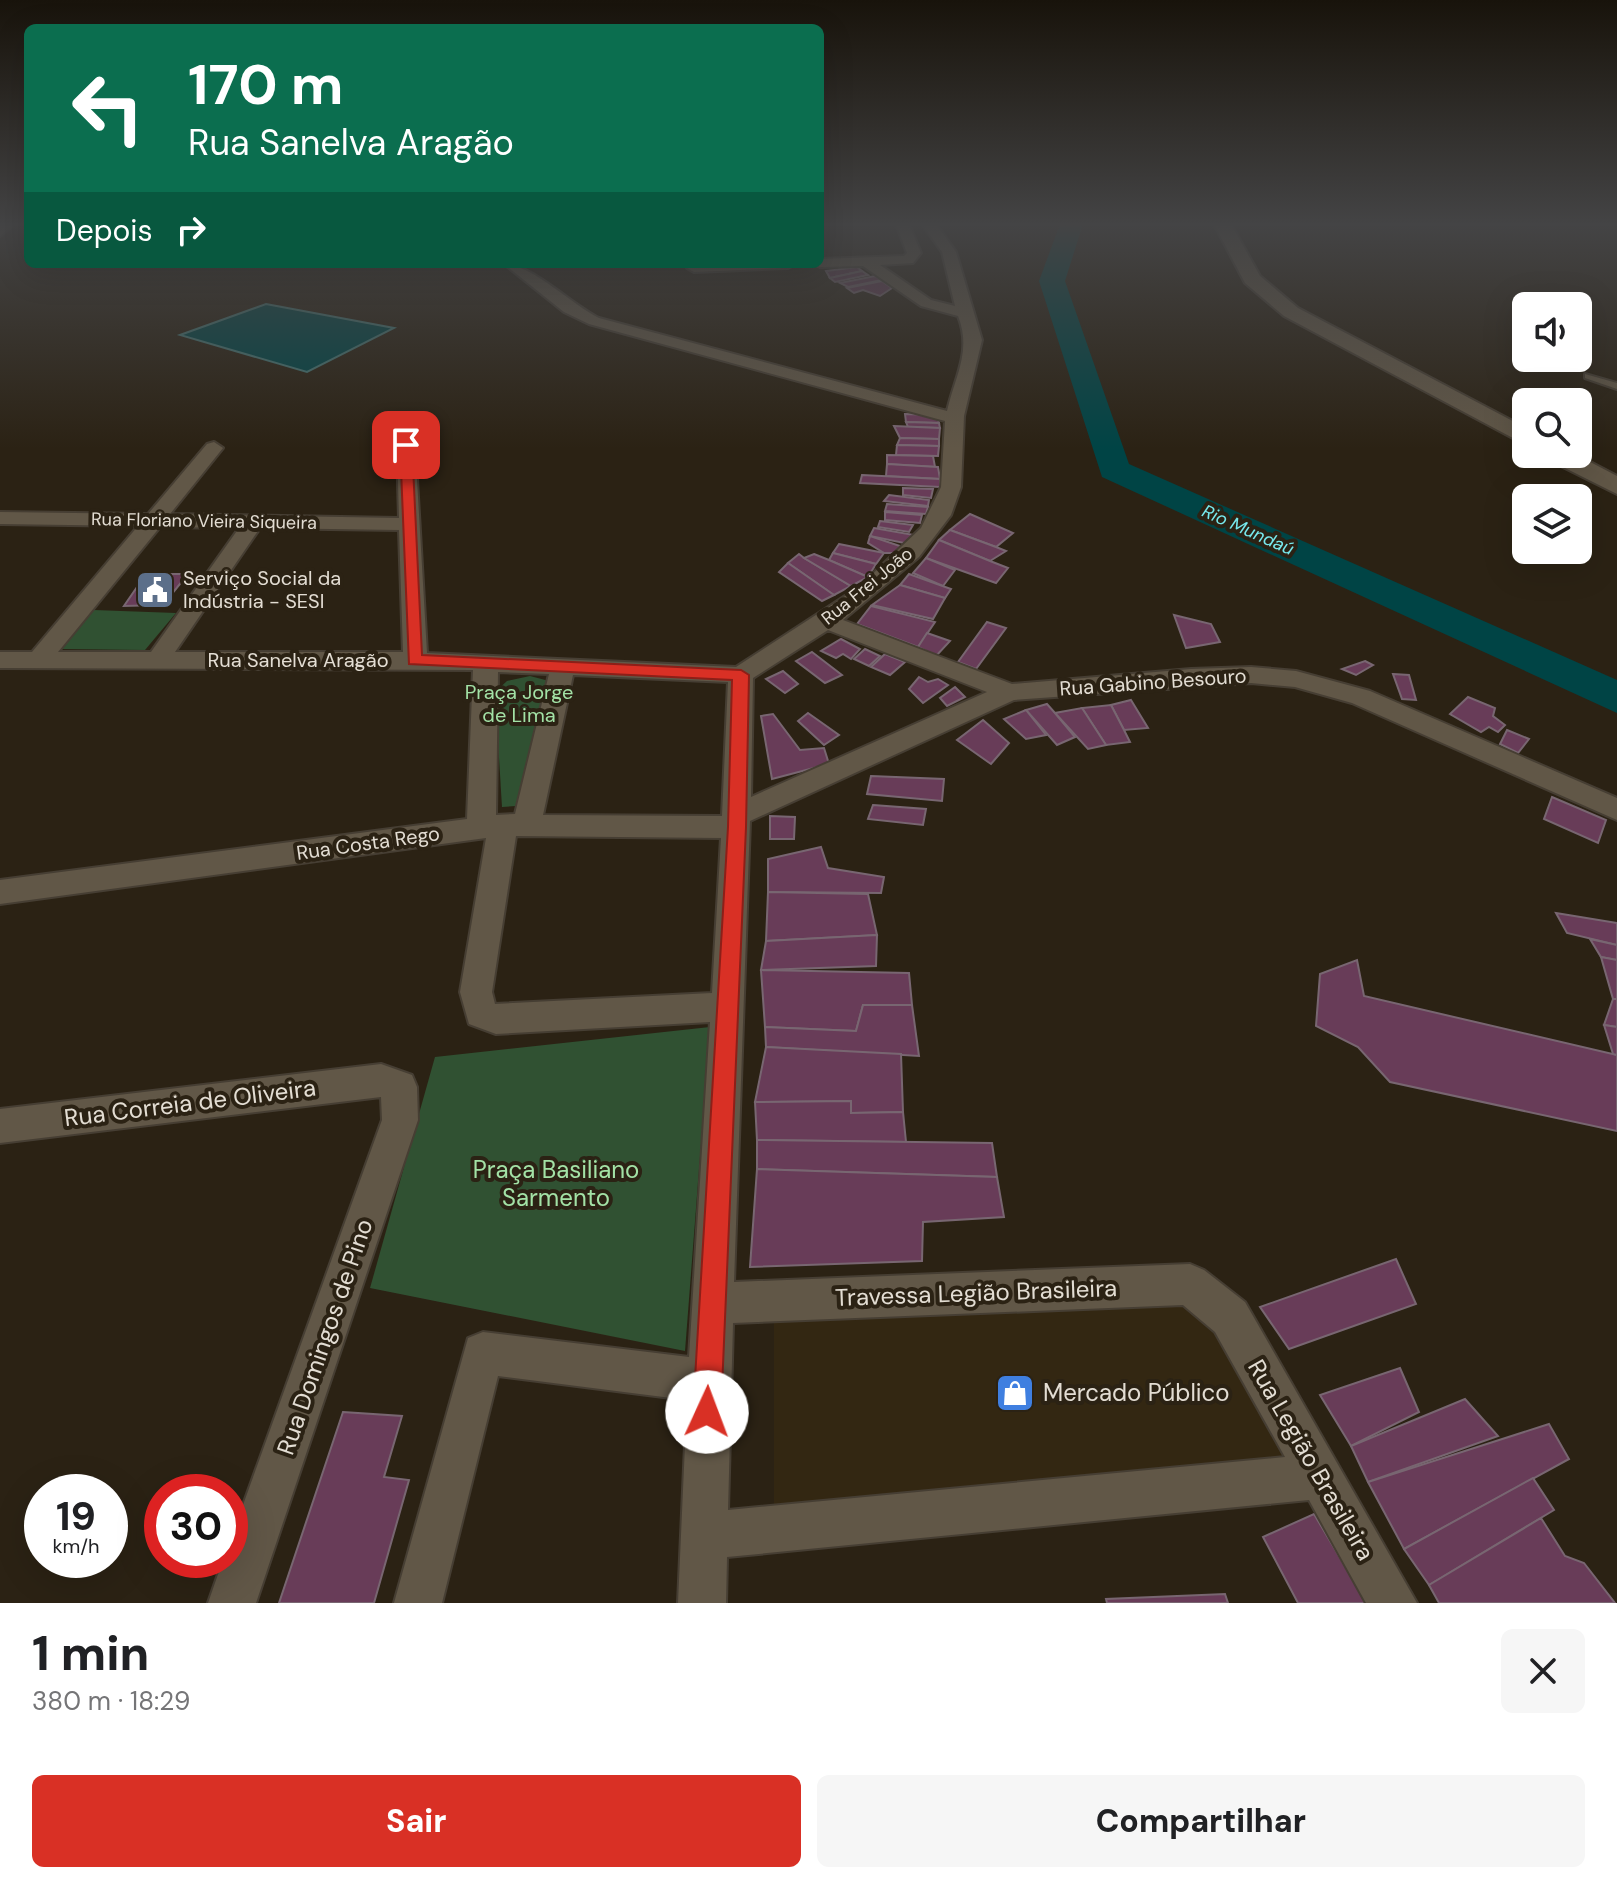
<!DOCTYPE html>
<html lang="pt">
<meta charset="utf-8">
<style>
:root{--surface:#fff;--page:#f6f6f6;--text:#202124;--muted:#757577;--accent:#d93025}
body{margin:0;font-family:"DM Sans",sans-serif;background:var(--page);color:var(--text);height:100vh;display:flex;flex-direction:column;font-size:30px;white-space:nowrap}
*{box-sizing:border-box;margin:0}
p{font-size:26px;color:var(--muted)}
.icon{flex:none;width:44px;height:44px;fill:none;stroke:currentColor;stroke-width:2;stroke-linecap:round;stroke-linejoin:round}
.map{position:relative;height:1603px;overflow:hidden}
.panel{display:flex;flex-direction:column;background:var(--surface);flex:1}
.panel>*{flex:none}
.guide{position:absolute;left:24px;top:24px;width:800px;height:244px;border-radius:12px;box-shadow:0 8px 32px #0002;background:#0b6e4f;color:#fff;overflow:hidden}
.controls{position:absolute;left:1512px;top:292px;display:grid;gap:16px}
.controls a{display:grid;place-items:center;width:80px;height:80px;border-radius:12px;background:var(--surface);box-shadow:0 8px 32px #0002;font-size:40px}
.speed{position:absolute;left:24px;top:1474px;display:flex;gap:16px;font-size:40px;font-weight:700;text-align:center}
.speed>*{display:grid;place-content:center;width:104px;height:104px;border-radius:50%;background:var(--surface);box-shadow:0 8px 32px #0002;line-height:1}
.speed small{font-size:20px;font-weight:400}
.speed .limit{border:12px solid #d22;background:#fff;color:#111}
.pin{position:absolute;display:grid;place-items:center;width:68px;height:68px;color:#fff;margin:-34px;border-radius:16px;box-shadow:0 4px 12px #0006}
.me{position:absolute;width:88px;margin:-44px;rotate:2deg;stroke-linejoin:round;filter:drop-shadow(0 0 6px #0008)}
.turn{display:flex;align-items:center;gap:28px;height:168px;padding:0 32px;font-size:36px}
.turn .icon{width:104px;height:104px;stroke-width:2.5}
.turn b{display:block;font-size:56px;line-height:68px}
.then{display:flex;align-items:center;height:76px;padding:0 32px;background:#0003;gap:16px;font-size:30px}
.round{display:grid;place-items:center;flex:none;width:84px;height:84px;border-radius:12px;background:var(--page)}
.summary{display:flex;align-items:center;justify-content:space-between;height:136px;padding:0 32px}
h1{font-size:48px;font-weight:800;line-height:60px}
.button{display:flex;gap:16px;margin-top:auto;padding:16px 32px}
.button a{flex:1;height:92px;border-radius:12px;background:var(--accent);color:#fff;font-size:32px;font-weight:800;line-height:92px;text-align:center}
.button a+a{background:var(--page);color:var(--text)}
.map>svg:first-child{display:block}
.built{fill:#332712}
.green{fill:#305132}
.water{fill:#004445;stroke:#447270;stroke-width:2}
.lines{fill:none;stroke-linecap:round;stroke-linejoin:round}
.river{fill:#004445;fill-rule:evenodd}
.building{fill:#683c58;stroke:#786671;stroke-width:2}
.service-casing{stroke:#463e33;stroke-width:4}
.minor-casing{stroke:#463e33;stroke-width:4}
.tertiary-casing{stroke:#463e33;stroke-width:4}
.service{fill:#615747;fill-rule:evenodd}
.minor{fill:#615747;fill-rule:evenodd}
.tertiary{fill:#615747;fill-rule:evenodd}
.route{fill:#d93025;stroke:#8d1f18;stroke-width:2}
.labels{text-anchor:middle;stroke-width:8;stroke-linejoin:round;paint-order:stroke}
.far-street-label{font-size:18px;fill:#e3ddd3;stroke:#2b2214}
.far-water-label{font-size:18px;font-style:italic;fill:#77e9ed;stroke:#2b2214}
.poi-label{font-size:20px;fill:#e3ddd3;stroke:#2b2214;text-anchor:start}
.street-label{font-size:20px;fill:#e3ddd3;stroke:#2b2214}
.park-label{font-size:20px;fill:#a3e2a6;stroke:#2b2214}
.near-street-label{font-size:24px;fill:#e3ddd3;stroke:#2b2214}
.near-park-label{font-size:24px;fill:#a3e2a6;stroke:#2b2214}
.near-poi-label{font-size:24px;fill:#e3ddd3;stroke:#2b2214;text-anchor:start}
</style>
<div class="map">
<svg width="1617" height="1603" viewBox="0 0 1617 1603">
<rect width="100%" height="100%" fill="#2b2214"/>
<!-- built -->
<path class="built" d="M 1208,1300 L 1293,1464 L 774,1512 L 774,1322 Z"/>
<!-- green -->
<g class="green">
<path d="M 94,610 L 176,613 L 145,650 L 62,649 Z"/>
<path d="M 530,676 L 549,681 L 516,806 L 502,807 L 495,692 L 507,681 Z"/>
<path d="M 710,1027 L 685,1351 L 370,1288 L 435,1057 Z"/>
</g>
<!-- water -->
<path class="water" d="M 266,304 L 394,328 L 307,372 L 180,335 Z"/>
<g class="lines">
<!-- river -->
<path class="river" d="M 1060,224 L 1083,224 L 1065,281 L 1129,464 L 1617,680 L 1617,713 L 1102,477 L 1039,281 Z"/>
</g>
<!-- building -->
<g class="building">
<path d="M 857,267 L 862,271 L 830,278 L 826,271 Z"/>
<path d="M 862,271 L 868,275 L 835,282 L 830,278 Z"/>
<path d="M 875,276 L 882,280 L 848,287 L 840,283 Z"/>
<path d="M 882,281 L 892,288 L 880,296 L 863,290 L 854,293 L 847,288 Z"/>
<path d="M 905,414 L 937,415 L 939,423 L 906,422 Z"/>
<path d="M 906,422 L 939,423 L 940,428 L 908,427 Z"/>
<path d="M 894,426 L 940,428 L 939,439 L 900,438 Z"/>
<path d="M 900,438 L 939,439 L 939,446 L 897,445 Z"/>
<path d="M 897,445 L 939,446 L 938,456 L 896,455 Z"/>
<path d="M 887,455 L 933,456 L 935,467 L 887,464 Z"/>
<path d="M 887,464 L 938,467 L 940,479 L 886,476 Z"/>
<path d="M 862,475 L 940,479 L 940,487 L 860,483 Z"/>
<path d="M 903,488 L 933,489 L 931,498 L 903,495 Z"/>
<path d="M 889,495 L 929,500 L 928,506 L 884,501 Z"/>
<path d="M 887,504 L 928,507 L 926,514 L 885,511 Z"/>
<path d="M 885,512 L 922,515 L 920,523 L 885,520 Z"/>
<path d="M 970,514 L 1013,533 L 996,547 L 950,530 Z"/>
<path d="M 880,521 L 913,525 L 909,532 L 878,527 Z"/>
<path d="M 874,528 L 914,535 L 904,543 L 870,536 Z"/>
<path d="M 950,530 L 996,547 L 1006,551 L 990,561 L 939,540 Z"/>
<path d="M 870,536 L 903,547 L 899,553 L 884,553 L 868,543 Z"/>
<path d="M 939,540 L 990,561 L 1008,568 L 996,583 L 926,558 Z"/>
<path d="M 839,544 L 884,553 L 876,564 L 833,553 Z"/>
<path d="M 833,553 L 876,564 L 868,577 L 829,560 Z"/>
<path d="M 799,554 L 804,558 L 851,586 L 834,595 L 788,563 Z"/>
<path d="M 814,554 L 829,560 L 868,577 L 851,586 L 804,558 Z"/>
<path d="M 926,558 L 955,570 L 943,586 L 913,573 Z"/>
<path d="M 788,563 L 834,595 L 822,601 L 779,572 Z"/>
<path d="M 146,574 L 188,574 L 163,605 L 124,606 Z"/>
<path d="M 909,574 L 951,589 L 945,598 L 900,585 Z"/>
<path d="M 900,585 L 945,598 L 933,619 L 872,605 Z"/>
<path d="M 871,606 L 935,622 L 918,647 L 857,624 Z"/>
<path d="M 1174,615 L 1211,624 L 1220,642 L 1186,648 Z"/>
<path d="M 987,622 L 1006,628 L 976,669 L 958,662 Z"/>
<path d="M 927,633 L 950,641 L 936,656 L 918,647 Z"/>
<path d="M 841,639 L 860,649 L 851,659 L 843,654 L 836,658 L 821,651 Z"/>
<path d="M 865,649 L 880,656 L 869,666 L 854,659 Z"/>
<path d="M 812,652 L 842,675 L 825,683 L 796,661 Z"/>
<path d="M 885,654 L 905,662 L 890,675 L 871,667 Z"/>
<path d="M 1365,661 L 1373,665 L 1356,675 L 1342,669 Z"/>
<path d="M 783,671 L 798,684 L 785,693 L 766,679 Z"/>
<path d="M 1393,674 L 1409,675 L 1416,700 L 1402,699 Z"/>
<path d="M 919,677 L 928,682 L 938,679 L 948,685 L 923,703 L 909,689 Z"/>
<path d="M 955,687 L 965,697 L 947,706 L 940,698 Z"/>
<path d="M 1468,697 L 1495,708 L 1493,716 L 1505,725 L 1498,732 L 1489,727 L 1481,732 L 1450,714 Z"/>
<path d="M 1131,700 L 1148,728 L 1124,730 L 1111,705 Z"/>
<path d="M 1047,704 L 1055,713 L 1075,737 L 1057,745 L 1026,710 Z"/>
<path d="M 1111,705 L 1124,730 L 1130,742 L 1106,745 L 1082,708 Z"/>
<path d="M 1082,708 L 1106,745 L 1088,749 L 1055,713 Z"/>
<path d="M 1026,710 L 1046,735 L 1026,739 L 1004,719 Z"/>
<path d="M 808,713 L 839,735 L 824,745 L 798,721 Z"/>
<path d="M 773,714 L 800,750 L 824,748 L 829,764 L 772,779 L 761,716 Z"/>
<path d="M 983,720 L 1009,743 L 991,764 L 957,740 Z"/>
<path d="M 1507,730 L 1529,739 L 1518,753 L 1500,744 Z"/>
<path d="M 871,776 L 944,779 L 942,801 L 867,794 Z"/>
<path d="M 1552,797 L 1606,820 L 1598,843 L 1544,819 Z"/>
<path d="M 873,805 L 926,809 L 923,825 L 868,819 Z"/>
<path d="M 770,816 L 795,817 L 794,839 L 770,839 Z"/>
<path d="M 821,847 L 828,868 L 884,877 L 881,893 L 768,892 L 768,859 Z"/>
<path d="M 768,892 L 868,894 L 877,935 L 766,941 Z"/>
<path d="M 1556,913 L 1617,923 L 1617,945 L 1567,933 Z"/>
<path d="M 877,935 L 876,966 L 761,970 L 766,941 Z"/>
<path d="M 1590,939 L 1617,945 L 1617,960 L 1601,957 Z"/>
<path d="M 1601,957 L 1617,960 L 1617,999 L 1613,999 Z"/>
<path d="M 1357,960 L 1364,996 L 1617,1055 L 1617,1131 L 1390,1082 L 1358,1047 L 1316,1026 L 1320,974 Z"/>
<path d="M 761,970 L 909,973 L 912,1005 L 863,1005 L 856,1031 L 765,1027 Z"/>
<path d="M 1613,999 L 1617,999 L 1617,1027 L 1604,1025 Z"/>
<path d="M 863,1005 L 912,1005 L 919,1056 L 766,1047 L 765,1027 L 856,1031 Z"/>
<path d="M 1604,1025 L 1617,1027 L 1617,1055 L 1613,1054 Z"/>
<path d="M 766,1047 L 901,1054 L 903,1112 L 851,1113 L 851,1101 L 755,1102 Z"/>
<path d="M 851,1101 L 851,1113 L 903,1112 L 906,1142 L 757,1140 L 755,1102 Z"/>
<path d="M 757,1140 L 992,1143 L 997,1177 L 757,1169 Z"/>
<path d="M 757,1169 L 997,1177 L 1004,1217 L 923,1222 L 922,1261 L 750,1267 Z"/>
<path d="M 1396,1259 L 1416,1304 L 1289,1349 L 1260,1307 Z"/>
<path d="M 1400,1368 L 1419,1412 L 1351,1446 L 1320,1395 Z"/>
<path d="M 1465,1399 L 1498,1436 L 1368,1482 L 1351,1446 Z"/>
<path d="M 343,1412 L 402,1416 L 384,1477 L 409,1480 L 374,1603 L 279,1603 Z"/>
<path d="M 1549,1424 L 1569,1459 L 1404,1549 L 1368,1482 Z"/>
<path d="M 1533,1478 L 1554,1510 L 1429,1585 L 1404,1549 Z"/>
<path d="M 1314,1514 L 1367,1603 L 1298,1603 L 1263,1537 Z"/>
<path d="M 1541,1518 L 1565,1556 L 1584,1563 L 1615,1603 L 1439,1603 L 1429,1585 Z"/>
<path d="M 1225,1594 L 1228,1603 L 1107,1603 L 1106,1599 Z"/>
</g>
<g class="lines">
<!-- service casing -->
<g class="service-casing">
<path id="service" d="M 1585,374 L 1617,383 L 1617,389 L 1585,378 Z"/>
</g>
<!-- minor casing -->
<g class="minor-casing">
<g id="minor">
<path d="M 14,224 L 0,236 L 0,224 Z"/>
<path d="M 896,224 L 909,224 L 921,253 L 913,263 L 880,265 L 931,300 L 955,306 L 942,252 L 922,224 L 936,224 L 956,252 L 982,340 L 964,416 L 961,487 L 951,515 L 919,557 L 843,620 L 1012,684 L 1191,669 L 1251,667 L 1296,671 L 1370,691 L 1617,798 L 1617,820 L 1352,703 L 1295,687 L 1251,683 L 1014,700 L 750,821 L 734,1282 L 1190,1264 L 1204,1270 L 1245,1302 L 1417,1603 L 1366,1603 L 1309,1500 L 727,1557 L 726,1603 L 678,1603 L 687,1400 L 498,1376 L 442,1603 L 394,1603 L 468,1338 L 483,1332 L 689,1357 L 710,1022 L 496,1034 L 469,1024 L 460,992 L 486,838 L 0,904 L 0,880 L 467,819 L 473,670 L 0,668 L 0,652 L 32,652 L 138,526 L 0,524 L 0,512 L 148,514 L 207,444 L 214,442 L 223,448 L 170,514 L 399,518 L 397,445 L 406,439 L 415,445 L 427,653 L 736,667 L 859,587 L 921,528 L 941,487 L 945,421 L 589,324 L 564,312 L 504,264 C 531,264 571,304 599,318 L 947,411 C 955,376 972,351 958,316 L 921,306 L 863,266 L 820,267 L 814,264 L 820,264 L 820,259 L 904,256 L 907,253 ZM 160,527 L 239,528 L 151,652 L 58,652 ZM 260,528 L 399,530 L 403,652 L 175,652 ZM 828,630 L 987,692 L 751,797 L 753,678 ZM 498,672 L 549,674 L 515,814 L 496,815 ZM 573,675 L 728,682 L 722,816 L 543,815 ZM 516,836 L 721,838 L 712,993 L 495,1004 L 492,992 ZM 1183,1305 L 1215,1332 L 1285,1457 L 728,1510 L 733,1323 Z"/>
<path d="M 795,264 L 788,268 L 694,272 L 687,268 L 693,264 Z"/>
<path d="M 381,1064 L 412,1075 L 417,1087 L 418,1120 L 256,1603 L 208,1603 L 223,1560 L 230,1560 L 230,1541 L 382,1120 L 381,1097 L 0,1143 L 0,1109 Z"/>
</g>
</g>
<!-- tertiary casing -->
<g class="tertiary-casing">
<g id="tertiary">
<path d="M 1214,224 L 1231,224 L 1260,276 L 1298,308 L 1526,428 L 1526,445 L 1284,316 L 1245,283 Z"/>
<path d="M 1544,454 L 1575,454 L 1617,476 L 1617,494 L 1547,459 Z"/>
</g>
</g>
<!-- service -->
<use href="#service" class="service"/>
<!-- minor -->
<use href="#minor" class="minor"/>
<!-- tertiary -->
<use href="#tertiary" class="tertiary"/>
</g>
<!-- sky -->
<linearGradient id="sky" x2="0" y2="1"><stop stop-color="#18130b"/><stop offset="0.5" stop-color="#444445"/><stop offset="1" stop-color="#444445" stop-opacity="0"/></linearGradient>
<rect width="1617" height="449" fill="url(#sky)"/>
<!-- route -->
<path class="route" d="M 406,442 L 412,445 L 422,655 L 741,670 L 749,675 L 746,827 L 721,1412 L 717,1422 L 707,1426 L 697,1422 L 693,1412 L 728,827 L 732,680 L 409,664 L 400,445 Z"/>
<!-- icons -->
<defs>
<g id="civic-square" transform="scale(2)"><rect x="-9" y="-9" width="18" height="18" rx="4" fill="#5c6f8a" stroke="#2b2214"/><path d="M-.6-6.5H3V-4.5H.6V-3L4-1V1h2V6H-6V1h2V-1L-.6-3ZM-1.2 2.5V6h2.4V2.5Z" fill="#fff"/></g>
<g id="shop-square" transform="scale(2)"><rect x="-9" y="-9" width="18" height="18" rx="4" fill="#3f7fe0" stroke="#2b2214"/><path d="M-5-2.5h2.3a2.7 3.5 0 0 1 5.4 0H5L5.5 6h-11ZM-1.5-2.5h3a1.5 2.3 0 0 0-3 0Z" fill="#fff"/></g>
</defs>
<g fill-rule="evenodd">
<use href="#civic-square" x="155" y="590"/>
<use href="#shop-square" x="1015" y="1393"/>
</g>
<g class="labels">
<!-- far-street labels -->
<g class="far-street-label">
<text transform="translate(204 521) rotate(1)" y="6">Rua Floriano Vieira Siqueira</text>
<text transform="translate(867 586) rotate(-39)" y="6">Rua Frei João</text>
</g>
<!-- far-water labels -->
<g class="far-water-label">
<text transform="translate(1248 530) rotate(24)" y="6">Rio Mundaú</text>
</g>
<!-- poi labels -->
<g class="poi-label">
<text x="183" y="585">Serviço Social da<tspan x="183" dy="23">Indústria - SESI</tspan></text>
</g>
<!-- street labels -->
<g class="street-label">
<text x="298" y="667">Rua Sanelva Aragão</text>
<text transform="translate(1153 682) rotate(-4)" y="7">Rua Gabino Besouro</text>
<text transform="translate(368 843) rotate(-8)" y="7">Rua Costa Rego</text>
</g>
<!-- park labels -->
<g class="park-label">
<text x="519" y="699">Praça Jorge<tspan x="519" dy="23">de Lima</tspan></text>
</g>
<!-- near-street labels -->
<g class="near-street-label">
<text transform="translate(190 1103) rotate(-7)" y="8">Rua Correia de Oliveira</text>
<text transform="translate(976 1293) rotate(-2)" y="8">Travessa Legião Brasileira</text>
<text transform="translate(325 1337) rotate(-71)" y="8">Rua Domingos de Pino</text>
<text transform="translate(1311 1460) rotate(60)" y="8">Rua Legião Brasileira</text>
</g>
<!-- near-park labels -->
<g class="near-park-label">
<text x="556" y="1178">Praça Basiliano<tspan x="556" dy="28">Sarmento</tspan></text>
</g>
<!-- near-poi labels -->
<g class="near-poi-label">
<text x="1043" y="1401">Mercado Público</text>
</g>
</g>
</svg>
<div class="controls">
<a><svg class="icon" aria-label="sound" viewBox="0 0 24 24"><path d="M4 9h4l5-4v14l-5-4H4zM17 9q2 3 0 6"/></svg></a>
<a><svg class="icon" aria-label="search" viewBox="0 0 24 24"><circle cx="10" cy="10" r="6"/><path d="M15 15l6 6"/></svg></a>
<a><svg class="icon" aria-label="layers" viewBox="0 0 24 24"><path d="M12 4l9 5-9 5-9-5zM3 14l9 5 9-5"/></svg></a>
</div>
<div class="speed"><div>19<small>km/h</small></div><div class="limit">30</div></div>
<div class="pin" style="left:406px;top:445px;background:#d93025"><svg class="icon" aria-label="arrive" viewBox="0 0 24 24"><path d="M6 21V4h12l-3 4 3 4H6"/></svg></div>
<svg class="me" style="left:707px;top:1412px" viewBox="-20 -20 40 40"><circle r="19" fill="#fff"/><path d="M0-13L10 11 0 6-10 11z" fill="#d93025"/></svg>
<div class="guide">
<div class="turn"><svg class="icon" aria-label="left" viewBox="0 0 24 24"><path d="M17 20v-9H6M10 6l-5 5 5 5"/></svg><div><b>170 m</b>Rua Sanelva Aragão</div></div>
<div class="then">Depois<svg class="icon" aria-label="right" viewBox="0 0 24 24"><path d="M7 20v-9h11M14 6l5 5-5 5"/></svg></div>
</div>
</div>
<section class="panel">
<div class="summary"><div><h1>1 min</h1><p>380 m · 18:29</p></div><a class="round"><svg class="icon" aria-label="close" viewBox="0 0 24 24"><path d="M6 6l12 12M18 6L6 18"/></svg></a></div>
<div class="button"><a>Sair</a><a>Compartilhar</a></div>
</section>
